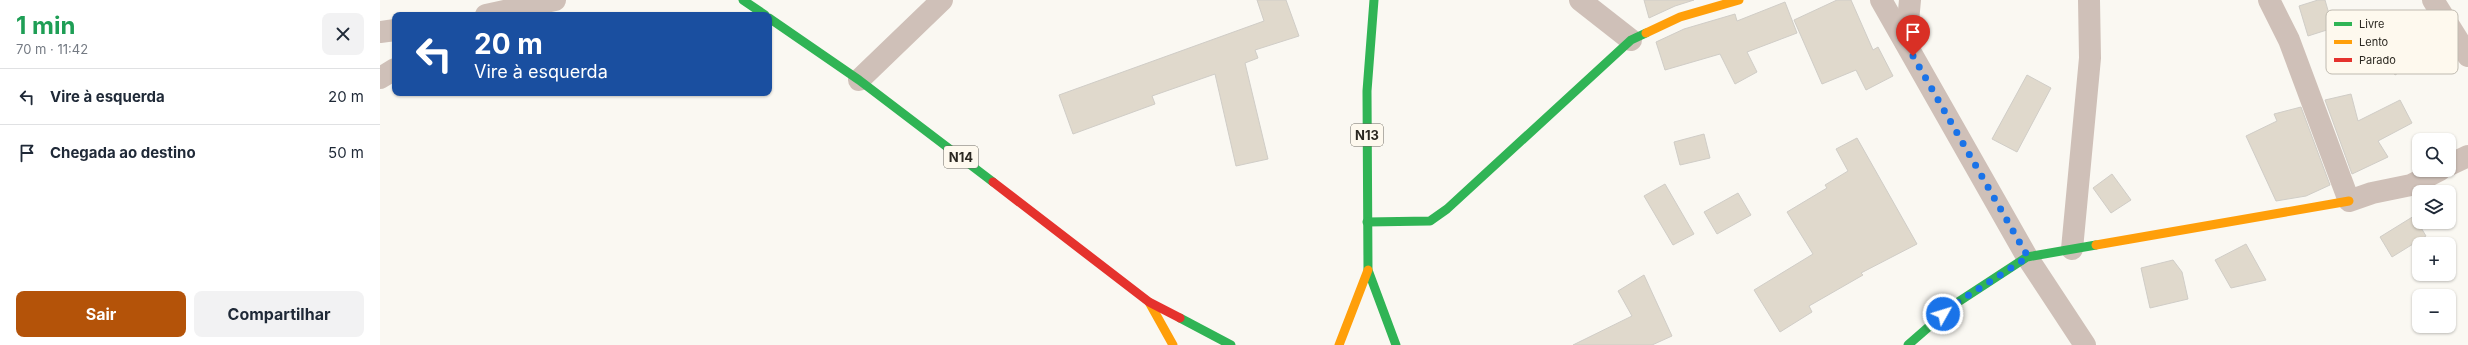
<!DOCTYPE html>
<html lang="pt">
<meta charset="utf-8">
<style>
:root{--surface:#fff;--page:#f2f2f3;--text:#1f2937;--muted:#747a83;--line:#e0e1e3;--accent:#b45309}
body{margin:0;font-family:Inter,sans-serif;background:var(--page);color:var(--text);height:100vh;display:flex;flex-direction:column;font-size:15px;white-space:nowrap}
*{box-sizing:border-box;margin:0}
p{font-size:13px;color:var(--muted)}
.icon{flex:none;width:22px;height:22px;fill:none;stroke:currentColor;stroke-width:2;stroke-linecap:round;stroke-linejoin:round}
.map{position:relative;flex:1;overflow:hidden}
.panel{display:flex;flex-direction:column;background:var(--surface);width:380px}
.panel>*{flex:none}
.guide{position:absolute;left:12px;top:12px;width:380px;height:84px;border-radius:8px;box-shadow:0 1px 3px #0004;background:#1a4fa0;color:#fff;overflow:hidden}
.buttons{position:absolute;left:2032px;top:133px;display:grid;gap:8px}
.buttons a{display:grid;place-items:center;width:44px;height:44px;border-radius:8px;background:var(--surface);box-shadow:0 1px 3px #0004;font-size:20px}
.pin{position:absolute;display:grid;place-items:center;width:34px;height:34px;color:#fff;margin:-41px -17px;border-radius:50% 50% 50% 0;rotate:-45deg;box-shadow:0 0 4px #0007}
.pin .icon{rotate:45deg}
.me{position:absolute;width:44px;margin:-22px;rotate:51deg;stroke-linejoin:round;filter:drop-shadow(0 0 3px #0008)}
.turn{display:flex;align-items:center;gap:14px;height:84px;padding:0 16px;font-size:18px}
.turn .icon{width:52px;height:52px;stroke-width:2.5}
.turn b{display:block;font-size:28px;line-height:34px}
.round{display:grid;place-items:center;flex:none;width:42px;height:42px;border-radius:8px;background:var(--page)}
.head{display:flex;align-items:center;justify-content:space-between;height:68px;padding:0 16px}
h1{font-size:24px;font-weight:700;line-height:30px;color:#1e9e55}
.cta{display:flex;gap:8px;margin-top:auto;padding:8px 16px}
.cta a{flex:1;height:46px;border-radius:8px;background:var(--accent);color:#fff;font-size:16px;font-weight:700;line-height:46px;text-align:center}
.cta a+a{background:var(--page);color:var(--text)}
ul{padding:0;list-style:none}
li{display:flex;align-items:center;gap:12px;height:56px;padding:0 16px;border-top:1px solid var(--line)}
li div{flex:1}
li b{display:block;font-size:15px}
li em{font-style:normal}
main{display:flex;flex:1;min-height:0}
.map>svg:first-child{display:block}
.building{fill:#e0d9cc;stroke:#d0cdc7}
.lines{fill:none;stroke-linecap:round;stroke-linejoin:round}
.street{stroke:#cfc0b8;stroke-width:22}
.fast{stroke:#30b455;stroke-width:9}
.slow{stroke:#ff9f0a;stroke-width:9}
.jam{stroke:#e5322d;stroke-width:9}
.route{stroke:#1a73e8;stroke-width:7;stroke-dasharray:0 12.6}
.labels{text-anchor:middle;stroke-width:3.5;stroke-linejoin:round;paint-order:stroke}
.shield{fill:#fef9ee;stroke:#6a675e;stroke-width:1}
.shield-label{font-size:13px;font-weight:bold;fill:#2b2821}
.key{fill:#fef9ee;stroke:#bfbab0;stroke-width:1}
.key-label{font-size:11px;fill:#2b2821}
</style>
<main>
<section class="panel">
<div class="head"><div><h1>1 min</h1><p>70 m · 11:42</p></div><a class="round"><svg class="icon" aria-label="close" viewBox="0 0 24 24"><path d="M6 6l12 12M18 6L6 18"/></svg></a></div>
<ul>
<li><svg class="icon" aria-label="left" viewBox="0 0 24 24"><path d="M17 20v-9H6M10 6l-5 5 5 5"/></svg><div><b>Vire à esquerda</b></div><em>20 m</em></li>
<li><svg class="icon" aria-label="arrive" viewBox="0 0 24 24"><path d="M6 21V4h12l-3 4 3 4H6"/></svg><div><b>Chegada ao destino</b></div><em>50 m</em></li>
</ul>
<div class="cta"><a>Sair</a><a>Compartilhar</a></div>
</section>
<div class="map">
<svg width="2088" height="345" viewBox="0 0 2088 345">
<rect width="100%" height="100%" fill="#faf8f2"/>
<!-- building -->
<g class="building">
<path d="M 877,0 L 906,0 L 919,36 L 875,50 L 878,58 L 865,63 L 888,159 L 856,166 L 835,74 L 772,96 L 775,104 L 693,134 L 679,95 L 884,21 Z"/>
<path d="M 1264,0 L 1314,0 L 1295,6 L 1269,18 Z"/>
<path d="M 1457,0 L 1471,0 L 1493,50 L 1498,47 L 1513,76 L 1486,90 L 1476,70 L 1442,84 L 1414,20 Z"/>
<path d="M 1938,0 L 1945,0 L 1953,28 L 1928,36 L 1919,6 Z"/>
<path d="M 1405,2 L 1417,33 L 1367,52 L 1377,72 L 1355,84 L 1340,54 L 1285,70 L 1276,42 L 1304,29 L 1355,14 L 1357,21 Z"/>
<path d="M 2021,26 L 2041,59 L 2015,75 L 1995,41 Z"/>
<path d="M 1647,75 L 1671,88 L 1637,152 L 1612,139 Z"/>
<path d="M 1971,94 L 1978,121 L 2020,100 L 2032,123 L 1998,141 L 2008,157 L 1972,174 L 1945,100 Z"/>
<path d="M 1921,107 L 1950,185 L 1926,196 L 1896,201 L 1866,136 L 1897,121 L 1894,114 Z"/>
<path d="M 1324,134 L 1330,158 L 1300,165 L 1294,142 Z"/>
<path d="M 1477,138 L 1537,244 L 1481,273 L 1483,275 L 1429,306 L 1432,312 L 1400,332 L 1374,290 L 1433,254 L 1407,212 L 1447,188 L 1445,185 L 1468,171 L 1456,149 Z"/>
<path d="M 1732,174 L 1751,200 L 1731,213 L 1713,188 Z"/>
<path d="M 1285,184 L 1314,234 L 1293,245 L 1264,196 Z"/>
<path d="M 1358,193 L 1371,215 L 1337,234 L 1324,212 Z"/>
<path d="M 2034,216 L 2046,236 L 2012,257 L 2000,237 Z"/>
<path d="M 1866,244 L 1886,280 L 1851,288 L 1835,260 Z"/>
<path d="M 1793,260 L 1802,272 L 1808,299 L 1770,308 L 1761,268 Z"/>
<path d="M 1264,275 L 1292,336 L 1272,345 L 1193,345 L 1252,316 L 1238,291 Z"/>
</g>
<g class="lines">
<!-- street -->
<g class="street">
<path d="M 1200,0 L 1251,40"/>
<path d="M 1501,0 L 1647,257 L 1705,345"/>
<path d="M 1889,0 L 1909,40 L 1969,201 L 1992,193 L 2031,185 L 2060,170"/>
<path d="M 2053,0 L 2088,56"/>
<path d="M 106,15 L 175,0"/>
<path d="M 0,32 L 15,30"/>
<path d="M 1526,43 L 1530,0"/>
<path d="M 0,78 L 15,69"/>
<path d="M 479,80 L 562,0"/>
<path d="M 2069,165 L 2088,156"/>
<path d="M 1692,249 L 1710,58 L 1709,0"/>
</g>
<!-- fast -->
<g class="fast">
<path d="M 363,0 L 385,15"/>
<path d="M 994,0 L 987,91 L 988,270 L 1016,345"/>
<path d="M 389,18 L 479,80 L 613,182"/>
<path d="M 987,222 L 1050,221 L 1067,209 L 1251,40 L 1266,33"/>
<path d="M 800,318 L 851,345"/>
<path d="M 1528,345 L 1575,304 L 1647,257 L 1716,245"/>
</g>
<!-- slow -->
<g class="slow">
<path d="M 1266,33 L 1300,17 L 1359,0"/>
<path d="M 1716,245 L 1969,201"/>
<path d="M 769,302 L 793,345"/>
<path d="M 959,345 L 988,270"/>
</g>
<!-- jam -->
<path class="jam" d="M 613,182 L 769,302 L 800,318"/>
</g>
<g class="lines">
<!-- route -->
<path class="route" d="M 1533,56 L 1648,257 L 1575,304 L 1563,314"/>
</g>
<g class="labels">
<!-- shield labels -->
<g class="shield">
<rect x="971" y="124" width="32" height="22" rx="3"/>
<rect x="564" y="146" width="34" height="22" rx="3"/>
</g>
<g class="shield-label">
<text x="987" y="140">N13</text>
<text x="581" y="162">N14</text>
</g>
</g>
<!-- legend -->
<rect x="1946" y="10" width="132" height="64" rx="6" class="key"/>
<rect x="1954" y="22" width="18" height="4" fill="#30b455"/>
<rect x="1954" y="40" width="18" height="4" fill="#ff9f0a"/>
<rect x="1954" y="58" width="18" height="4" fill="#e5322d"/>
<g class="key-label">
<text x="1979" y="28">Livre</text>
<text x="1979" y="46">Lento</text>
<text x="1979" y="64">Parado</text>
</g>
</svg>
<div class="buttons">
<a><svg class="icon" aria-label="search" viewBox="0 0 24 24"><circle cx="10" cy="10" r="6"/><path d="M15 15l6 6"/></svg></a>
<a><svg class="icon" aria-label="layers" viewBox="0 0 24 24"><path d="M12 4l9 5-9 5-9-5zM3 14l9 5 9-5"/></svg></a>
<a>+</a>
<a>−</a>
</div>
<div class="pin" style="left:1533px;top:56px;background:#d93025"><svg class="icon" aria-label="arrive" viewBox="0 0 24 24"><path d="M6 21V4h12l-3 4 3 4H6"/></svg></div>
<svg class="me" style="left:1563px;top:314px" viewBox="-20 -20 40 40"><circle r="17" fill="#1a73e8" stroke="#fff" stroke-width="3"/><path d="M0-11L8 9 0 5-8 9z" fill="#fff"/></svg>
<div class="guide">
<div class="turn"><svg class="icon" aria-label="left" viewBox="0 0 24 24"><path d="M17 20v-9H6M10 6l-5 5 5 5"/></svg><div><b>20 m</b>Vire à esquerda</div></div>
</div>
</div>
</main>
